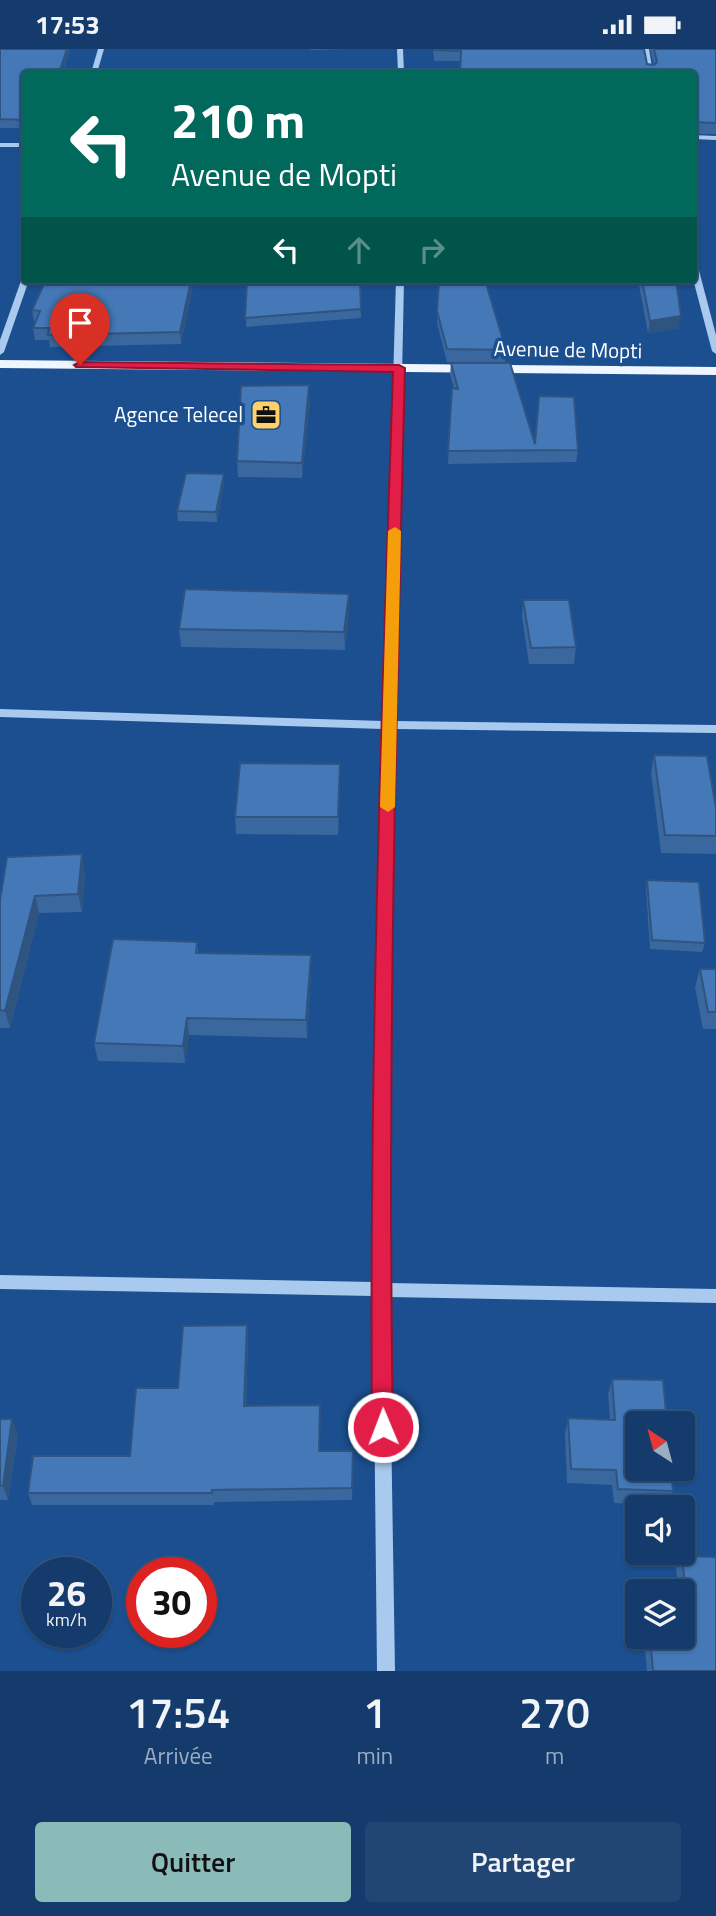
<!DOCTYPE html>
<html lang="fr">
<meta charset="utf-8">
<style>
:root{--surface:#143b6b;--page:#214673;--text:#f1f3f6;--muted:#9dadc1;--line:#33557e;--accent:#8bbbb9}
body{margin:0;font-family:"Titillium Web",sans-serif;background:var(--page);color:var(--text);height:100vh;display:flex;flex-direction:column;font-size:26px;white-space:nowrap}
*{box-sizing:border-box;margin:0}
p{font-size:23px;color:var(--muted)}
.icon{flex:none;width:38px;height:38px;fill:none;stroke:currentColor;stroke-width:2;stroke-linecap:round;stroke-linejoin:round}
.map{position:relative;height:1622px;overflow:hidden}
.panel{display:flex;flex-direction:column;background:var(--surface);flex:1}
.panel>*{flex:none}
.guide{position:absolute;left:21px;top:21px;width:676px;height:214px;border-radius:7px;box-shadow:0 2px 5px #0004,0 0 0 2px var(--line);background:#00695c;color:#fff;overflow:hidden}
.needle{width:46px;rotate:324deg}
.tools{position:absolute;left:625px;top:1362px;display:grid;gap:14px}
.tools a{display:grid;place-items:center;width:70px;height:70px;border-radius:7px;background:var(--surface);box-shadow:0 2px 5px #0004,0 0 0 2px var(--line);font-size:35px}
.speed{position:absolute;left:21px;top:1508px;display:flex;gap:14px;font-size:35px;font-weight:700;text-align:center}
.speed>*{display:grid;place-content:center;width:91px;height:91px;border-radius:50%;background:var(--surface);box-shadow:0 2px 5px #0004,0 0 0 2px var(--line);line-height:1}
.speed small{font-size:18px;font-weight:400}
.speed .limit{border:10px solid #d22;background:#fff;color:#111}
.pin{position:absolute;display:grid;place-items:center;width:60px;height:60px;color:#fff;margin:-72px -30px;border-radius:50% 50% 50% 0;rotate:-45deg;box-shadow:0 0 7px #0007}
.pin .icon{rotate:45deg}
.me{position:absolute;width:77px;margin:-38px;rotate:359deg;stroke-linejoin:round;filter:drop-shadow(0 0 5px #0008)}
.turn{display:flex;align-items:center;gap:24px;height:147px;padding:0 35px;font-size:32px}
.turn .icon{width:91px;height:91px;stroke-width:2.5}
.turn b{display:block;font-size:49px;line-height:60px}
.lanes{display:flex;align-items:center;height:66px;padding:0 35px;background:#0003;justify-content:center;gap:35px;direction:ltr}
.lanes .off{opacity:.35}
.eta{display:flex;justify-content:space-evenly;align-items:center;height:119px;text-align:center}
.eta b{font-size:42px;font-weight:600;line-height:49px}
.primary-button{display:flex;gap:14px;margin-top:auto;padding:14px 35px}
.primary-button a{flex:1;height:80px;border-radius:7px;background:var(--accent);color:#111;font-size:28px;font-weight:600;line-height:80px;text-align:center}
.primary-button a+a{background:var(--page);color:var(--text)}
.status{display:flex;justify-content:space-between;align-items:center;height:49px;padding:0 35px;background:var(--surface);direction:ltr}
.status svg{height:19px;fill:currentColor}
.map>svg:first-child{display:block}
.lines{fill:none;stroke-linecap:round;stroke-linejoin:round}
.minor{fill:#a9c9ee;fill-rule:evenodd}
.major{fill:#f0f6ff;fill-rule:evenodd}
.wall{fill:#3a679d}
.shaded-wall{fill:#305480}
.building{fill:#4478b7;stroke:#305480;stroke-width:2}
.route{fill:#e11d48;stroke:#92132f;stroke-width:2}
.slow{fill:#f59e0b}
.labels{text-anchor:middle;stroke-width:7;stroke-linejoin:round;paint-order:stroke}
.far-street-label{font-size:21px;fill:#fff;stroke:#1b4f8f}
.far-poi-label{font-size:21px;fill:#fff;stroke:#1b4f8f;text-anchor:end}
</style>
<div class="status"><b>17:53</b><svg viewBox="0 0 49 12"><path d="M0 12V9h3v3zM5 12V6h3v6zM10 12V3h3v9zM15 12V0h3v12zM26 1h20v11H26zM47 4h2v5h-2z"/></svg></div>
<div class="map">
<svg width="716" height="1622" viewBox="0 0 716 1622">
<rect width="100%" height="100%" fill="#1b4f8f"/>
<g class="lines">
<!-- minor -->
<g class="minor">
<path d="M 98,0 L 104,0 L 97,24 L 91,24 Z"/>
<path d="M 397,0 L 403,0 L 404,24 L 398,24 Z"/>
<path d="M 643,0 L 649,0 L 653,24 L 647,24 Z"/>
<path d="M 693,86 L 716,87 L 716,91 L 693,90 Z"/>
<rect x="0" y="94" width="24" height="4"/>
<path d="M 693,212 L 697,214 L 716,286 L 716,305 L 712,302 L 693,230 Z"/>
<path d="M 22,229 L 29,231 L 4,303 L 0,306 L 0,291 Z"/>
<path d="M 396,231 L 404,231 L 395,672 L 716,676 L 716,684 L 395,680 L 389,1234 L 716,1240 L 716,1254 L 389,1248 L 395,1622 L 377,1622 L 373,1247 L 0,1240 L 0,1226 L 374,1233 L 383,680 L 0,668 L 0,660 L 383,672 Z"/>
</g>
<!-- major -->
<path class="major" d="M 0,311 L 716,318 L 716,326 L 0,319 Z"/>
</g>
<!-- wall -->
<g class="wall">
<path d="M 0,0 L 70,0 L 63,24 L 24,24 L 24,79 L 0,79 L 0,80 Z"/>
<path d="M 311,0 L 348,0 L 311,1 Z"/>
<path d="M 433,0 L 644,0 L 647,15 L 654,16 L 650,0 L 716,0 L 716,85 L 693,85 L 693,24 L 460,12 L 434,12 Z"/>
<path d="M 46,231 L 194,231 L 181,295 L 50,298 L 49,291 L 35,291 L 33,279 L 35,273 L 34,273 L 32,261 Z"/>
<path d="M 247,231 L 368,231 L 368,232 L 360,232 L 361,269 L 246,278 Z"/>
<path d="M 439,231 L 506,301 L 505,313 L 447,313 L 437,274 Z"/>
<path d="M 638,231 L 676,231 L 679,279 L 648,284 Z"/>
<path d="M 451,314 L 535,395 L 578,401 L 576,413 L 448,415 L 452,339 L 454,339 L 450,326 Z"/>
<path d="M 310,352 L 302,429 L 238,428 L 237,412 Z"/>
<path d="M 224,425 L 224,434 L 217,473 L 178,472 L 177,462 Z"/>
<path d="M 523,551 L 576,598 L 574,615 L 529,615 L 522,568 Z"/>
<path d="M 349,563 L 345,601 L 181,598 L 179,580 Z"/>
<path d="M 654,706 L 716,787 L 716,805 L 661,804 L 651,724 Z"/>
<path d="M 340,733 L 338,786 L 236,785 L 235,768 Z"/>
<path d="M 85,823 L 82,863 L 39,864 L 10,979 L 0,979 L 0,851 Z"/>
<path d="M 647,831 L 705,894 L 702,903 L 650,900 L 646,840 Z"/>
<path d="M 197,893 L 198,904 L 311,923 L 307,989 L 189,986 L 185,1014 L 98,1012 L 94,994 Z"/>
<path d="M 700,920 L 716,920 L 716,980 L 703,980 L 695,938 Z"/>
<path d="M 247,1276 L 248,1289 L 246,1357 L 320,1369 L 319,1402 L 353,1402 L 352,1451 L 214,1453 L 214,1456 L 32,1456 L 28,1444 L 130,1407 L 178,1339 Z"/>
<path d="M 612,1330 L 673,1442 L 668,1456 L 614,1454 L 612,1436 L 567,1434 L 565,1384 L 568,1369 L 610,1371 L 608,1345 Z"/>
<path d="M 0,1370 L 18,1385 L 8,1451 L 0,1451 Z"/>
<path d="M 682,1507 L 716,1622 L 647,1622 L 644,1589 L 645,1587 L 682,1587 L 682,1542 L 679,1542 L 676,1520 Z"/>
</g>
<!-- shaded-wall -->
<g class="shaded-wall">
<path d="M 67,0 L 70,0 L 63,24 L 59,24 Z"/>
<path d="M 191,231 L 194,231 L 181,295 L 180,283 Z"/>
<path d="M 681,267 L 679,279 L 648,284 L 650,272 Z"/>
<path d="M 309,336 L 310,352 L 302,429 L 302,414 Z"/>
<path d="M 224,425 L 224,434 L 217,473 L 216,463 Z"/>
<path d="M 349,545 L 349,563 L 345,601 L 344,583 Z"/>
<path d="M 82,805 L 85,823 L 82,863 L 78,845 Z"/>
<path d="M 35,847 L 39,864 L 10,979 L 5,962 Z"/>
<path d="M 311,906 L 311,923 L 307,989 L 306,971 Z"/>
<path d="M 187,969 L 189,986 L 185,1014 L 183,997 Z"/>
<path d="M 247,1276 L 248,1289 L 245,1370 L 244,1357 Z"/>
<path d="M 12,1370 L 18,1385 L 8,1451 L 3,1437 Z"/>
</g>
<!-- building -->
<g class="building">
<path d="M 0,0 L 67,0 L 59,24 L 24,24 L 24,71 L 0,70 Z"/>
<path d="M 434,0 L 644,0 L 647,15 L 654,16 L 657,13 L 654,0 L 716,0 L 716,74 L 693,73 L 693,24 L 460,24 L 461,2 L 434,1 Z"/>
<path d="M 46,231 L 191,231 L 180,283 L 48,286 L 49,279 L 33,279 L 40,262 L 32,261 Z"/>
<path d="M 247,231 L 360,231 L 361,260 L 245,269 Z"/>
<path d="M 439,231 L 485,231 L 506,301 L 447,300 L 437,262 Z"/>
<path d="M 642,231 L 676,231 L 681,267 L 650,272 Z"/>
<path d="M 451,314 L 510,314 L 535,395 L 539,347 L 574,348 L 578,401 L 448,402 L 452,339 L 458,340 Z"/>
<path d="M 309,336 L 302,414 L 237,412 L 241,337 Z"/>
<path d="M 186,424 L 224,425 L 216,463 L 177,462 Z"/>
<path d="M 185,540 L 349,545 L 344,583 L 179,580 Z"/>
<path d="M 523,551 L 569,551 L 576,598 L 531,599 Z"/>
<path d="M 654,706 L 707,707 L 716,759 L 716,787 L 665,786 Z"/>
<path d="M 240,714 L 340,715 L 338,768 L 235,768 Z"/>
<path d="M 82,805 L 78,845 L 35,847 L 5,962 L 0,961 L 0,851 L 7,808 Z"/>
<path d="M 647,831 L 699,833 L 705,894 L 652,891 Z"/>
<path d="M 113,890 L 197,893 L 196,904 L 311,906 L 306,971 L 187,969 L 183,997 L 94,994 Z"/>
<path d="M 700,920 L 716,920 L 716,963 L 708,963 Z"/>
<path d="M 247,1276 L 244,1357 L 320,1356 L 319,1402 L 353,1402 L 352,1439 L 212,1441 L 212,1444 L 28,1444 L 33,1407 L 130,1407 L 136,1339 L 178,1339 L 183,1277 Z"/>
<path d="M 612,1330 L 663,1331 L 667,1374 L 637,1374 L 637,1419 L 671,1419 L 673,1442 L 618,1440 L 616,1421 L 571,1420 L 568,1369 L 615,1371 Z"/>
<path d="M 0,1370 L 12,1370 L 3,1437 L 0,1437 Z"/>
<path d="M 682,1507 L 716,1508 L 716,1622 L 653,1622 L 650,1587 L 682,1587 L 682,1578 L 689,1578 Z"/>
</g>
<!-- route -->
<path class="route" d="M 80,313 L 399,316 L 405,319 C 396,672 387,1025 393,1378 L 390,1385 L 383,1388 L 375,1385 L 372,1378 C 369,1026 381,674 393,323 L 76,318 L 74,316 Z"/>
<!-- slow -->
<path class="slow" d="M 395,478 L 401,482 L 395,758 L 388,763 L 380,758 L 388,482 Z"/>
<!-- icons -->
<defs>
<g id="office-square" transform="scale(1.575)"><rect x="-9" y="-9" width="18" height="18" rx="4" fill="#ffd166" stroke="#1b4f8f"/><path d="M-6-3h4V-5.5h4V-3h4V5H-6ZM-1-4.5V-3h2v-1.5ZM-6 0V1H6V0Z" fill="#111"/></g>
</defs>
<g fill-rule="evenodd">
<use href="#office-square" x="266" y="366"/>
</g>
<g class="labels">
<!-- far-street labels -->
<g class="far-street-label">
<text transform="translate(568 301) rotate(1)" y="7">Avenue de Mopti</text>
</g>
<!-- far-poi labels -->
<g class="far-poi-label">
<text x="243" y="373">Agence Telecel</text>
</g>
</g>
</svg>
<div class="tools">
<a><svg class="needle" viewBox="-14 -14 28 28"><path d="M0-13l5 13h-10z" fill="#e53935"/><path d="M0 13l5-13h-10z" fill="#9dadc1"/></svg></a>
<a><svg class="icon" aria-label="sound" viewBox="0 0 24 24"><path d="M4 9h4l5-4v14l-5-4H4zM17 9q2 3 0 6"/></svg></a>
<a><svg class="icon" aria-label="layers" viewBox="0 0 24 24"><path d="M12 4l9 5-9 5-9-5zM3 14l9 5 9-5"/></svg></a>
</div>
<div class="speed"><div>26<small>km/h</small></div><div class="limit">30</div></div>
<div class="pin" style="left:80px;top:316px;background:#d93025"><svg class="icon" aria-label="arrive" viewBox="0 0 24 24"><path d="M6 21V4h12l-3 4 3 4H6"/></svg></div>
<svg class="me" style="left:383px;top:1378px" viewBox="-20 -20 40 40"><circle r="17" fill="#e11d48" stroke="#fff" stroke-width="3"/><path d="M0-11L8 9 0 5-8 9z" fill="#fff"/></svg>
<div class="guide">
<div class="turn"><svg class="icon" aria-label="left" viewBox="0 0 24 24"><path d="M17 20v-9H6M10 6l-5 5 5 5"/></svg><div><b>210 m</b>Avenue de Mopti</div></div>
<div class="lanes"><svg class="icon" aria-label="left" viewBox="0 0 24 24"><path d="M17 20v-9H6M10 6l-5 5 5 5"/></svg><svg class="icon off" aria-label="ahead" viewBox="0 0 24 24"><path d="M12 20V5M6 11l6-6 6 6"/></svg><svg class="icon off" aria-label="right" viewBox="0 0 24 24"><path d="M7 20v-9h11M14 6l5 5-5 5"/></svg></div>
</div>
</div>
<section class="panel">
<div class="eta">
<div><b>17:54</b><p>Arrivée</p></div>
<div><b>1</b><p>min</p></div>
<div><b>270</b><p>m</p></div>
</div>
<div class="primary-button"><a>Quitter</a><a>Partager</a></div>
</section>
